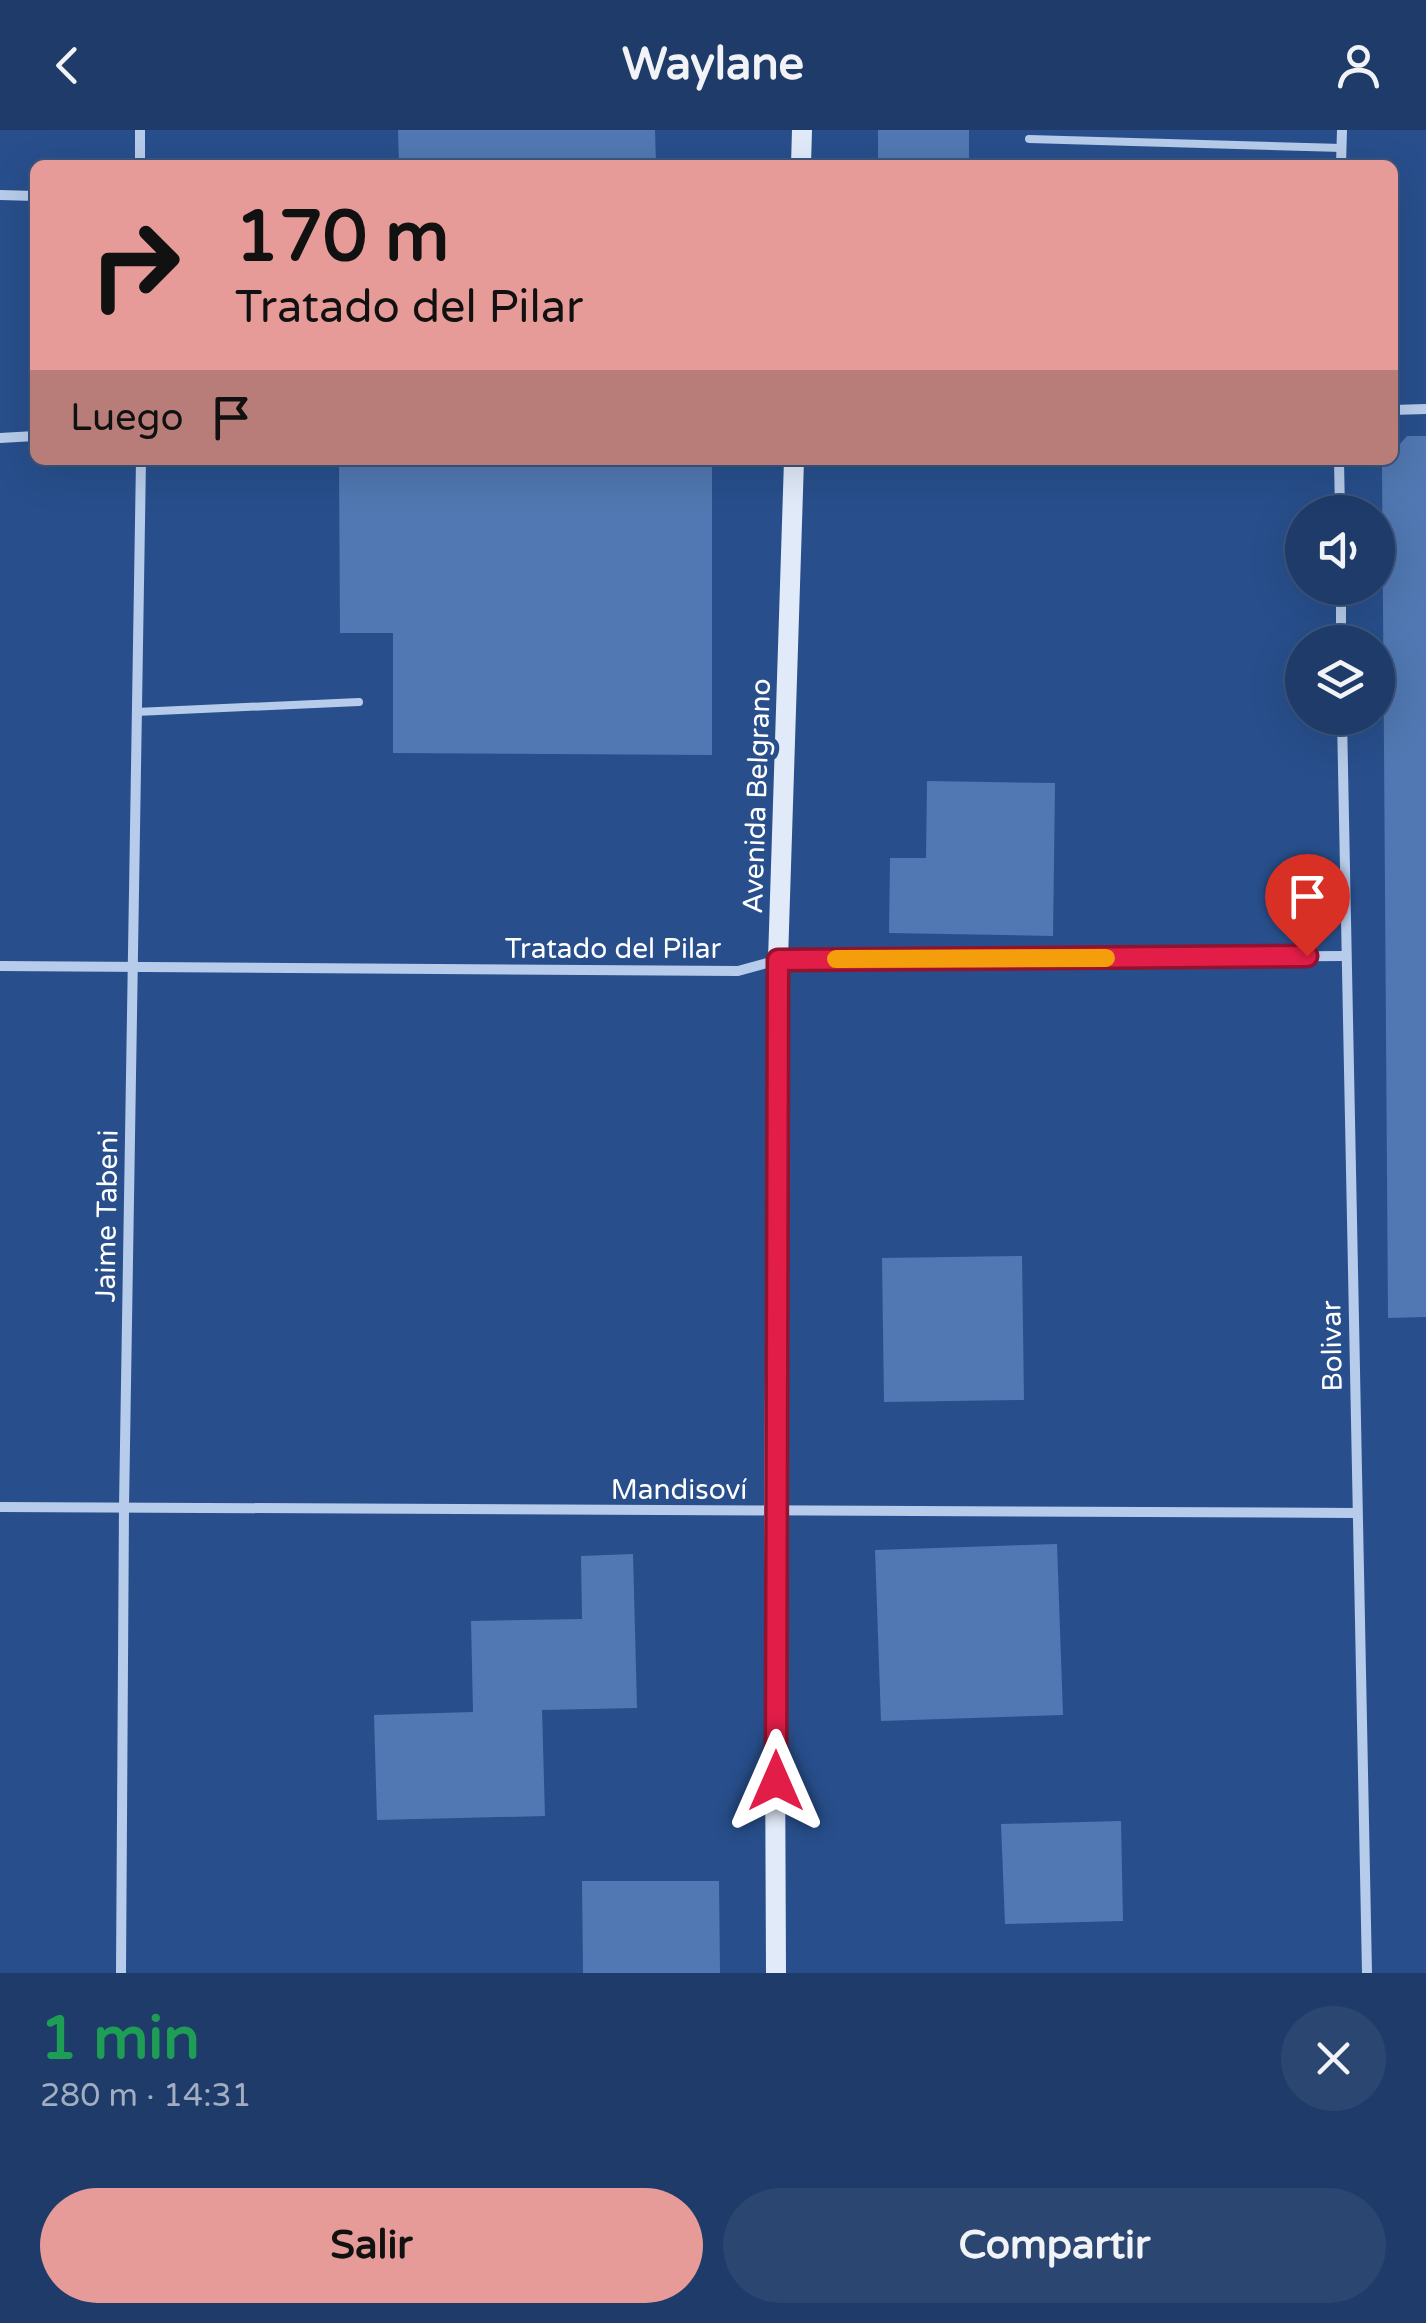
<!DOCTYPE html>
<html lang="es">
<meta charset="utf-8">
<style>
:root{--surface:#1e3b69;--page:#2b4671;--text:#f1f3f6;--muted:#a1adc0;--line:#3c557d;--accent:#e69b98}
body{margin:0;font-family:"Varela Round",sans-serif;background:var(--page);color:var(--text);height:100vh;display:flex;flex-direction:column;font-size:38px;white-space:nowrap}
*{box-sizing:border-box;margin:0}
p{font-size:32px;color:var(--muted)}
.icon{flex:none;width:55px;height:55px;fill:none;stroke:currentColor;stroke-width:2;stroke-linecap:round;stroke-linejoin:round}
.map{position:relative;height:1843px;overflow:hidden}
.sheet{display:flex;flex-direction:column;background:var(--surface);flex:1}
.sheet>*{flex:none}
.banner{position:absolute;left:30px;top:30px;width:1368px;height:305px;border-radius:15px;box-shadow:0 10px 40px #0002,0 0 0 2px var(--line);background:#e69b98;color:#111;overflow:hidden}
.fabs{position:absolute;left:1285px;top:365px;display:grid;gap:20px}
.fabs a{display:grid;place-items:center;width:110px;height:110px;border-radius:50%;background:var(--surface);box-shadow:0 10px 40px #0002,0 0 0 2px var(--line);font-size:50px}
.pin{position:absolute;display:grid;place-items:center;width:85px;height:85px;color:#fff;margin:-102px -42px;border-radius:50% 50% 50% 0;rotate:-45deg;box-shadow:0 0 10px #0007}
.pin .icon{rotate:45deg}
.me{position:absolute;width:110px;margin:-55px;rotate:0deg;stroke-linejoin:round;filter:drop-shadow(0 0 8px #0008)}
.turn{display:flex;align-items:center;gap:35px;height:210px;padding:0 40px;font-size:45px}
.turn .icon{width:130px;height:130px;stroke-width:2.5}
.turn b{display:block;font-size:70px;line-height:85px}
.then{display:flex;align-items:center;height:95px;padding:0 40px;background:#0003;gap:20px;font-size:38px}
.round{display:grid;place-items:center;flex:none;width:105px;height:105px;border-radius:52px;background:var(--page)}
.head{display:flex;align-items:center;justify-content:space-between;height:170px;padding:0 40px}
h1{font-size:60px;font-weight:700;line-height:75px;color:#1e9e55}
.action{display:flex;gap:20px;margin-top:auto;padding:20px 40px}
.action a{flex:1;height:115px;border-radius:60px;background:var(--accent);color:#111;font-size:40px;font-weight:700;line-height:115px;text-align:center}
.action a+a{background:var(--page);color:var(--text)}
header{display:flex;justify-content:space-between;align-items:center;height:130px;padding:0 40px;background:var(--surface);font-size:45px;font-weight:700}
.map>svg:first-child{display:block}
.building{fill:#5178b2}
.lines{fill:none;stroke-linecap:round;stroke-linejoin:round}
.lane{stroke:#b7ccea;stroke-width:8}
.street{stroke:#b7ccea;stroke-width:10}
.secondary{stroke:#e1eaf8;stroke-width:20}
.route-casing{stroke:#92132f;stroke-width:25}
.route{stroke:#e11d48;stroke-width:18}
.slow{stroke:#f59e0b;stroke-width:18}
.labels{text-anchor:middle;stroke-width:10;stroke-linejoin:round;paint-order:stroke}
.street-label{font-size:28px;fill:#fff;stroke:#284f8c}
</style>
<header><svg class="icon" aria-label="back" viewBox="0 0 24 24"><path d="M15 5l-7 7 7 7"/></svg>Waylane<svg class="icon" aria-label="person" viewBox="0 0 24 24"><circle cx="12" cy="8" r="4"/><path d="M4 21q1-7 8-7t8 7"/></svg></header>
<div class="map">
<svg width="1426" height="1843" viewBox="0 0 1426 1843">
<rect width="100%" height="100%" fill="#284f8c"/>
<!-- building -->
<g class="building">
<path d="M 398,0 L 655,0 L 656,35 L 399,35 Z"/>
<rect x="878" y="0" width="91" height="35"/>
<path d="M 1407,306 L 1426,306 L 1426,1187 L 1388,1188 L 1382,335 L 1386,330 L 1392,330 L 1392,323 Z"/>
<path d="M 339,330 L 712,330 L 712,625 L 393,623 L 393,503 L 340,503 Z"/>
<path d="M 927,651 L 1055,653 L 1053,806 L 889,803 L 890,728 L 926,728 Z"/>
<path d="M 1022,1126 L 1024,1270 L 884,1272 L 882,1128 Z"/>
<path d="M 1057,1414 L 1063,1585 L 881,1591 L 875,1420 Z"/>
<path d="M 633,1424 L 637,1578 L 542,1580 L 545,1686 L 377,1690 L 374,1585 L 473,1582 L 471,1491 L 582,1489 L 581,1426 Z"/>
<path d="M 1121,1691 L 1123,1791 L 1005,1794 L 1001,1694 Z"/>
<path d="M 582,1751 L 719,1751 L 720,1843 L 583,1843 Z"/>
</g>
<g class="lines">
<!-- lane -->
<g class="lane">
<path d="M 1029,9 L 1342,18"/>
<path d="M 136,582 L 359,572"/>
</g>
<!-- street -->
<g class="street">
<path d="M 140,35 L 140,0"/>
<path d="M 1341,35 L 1342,0"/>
<path d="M 0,65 L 35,66"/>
<path d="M 1392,280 L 1426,279"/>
<path d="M 0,308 L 35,306"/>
<path d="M 1339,330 L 1340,382"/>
<path d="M 1341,458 L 1341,512"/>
<path d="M 1342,588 L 1367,1843"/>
<path d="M 0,836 L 738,841 L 778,830 L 1344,826"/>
<path d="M 0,1377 L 1357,1383"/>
<path d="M 121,1843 L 124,1377 L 141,330"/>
</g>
<!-- secondary -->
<g class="secondary">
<path d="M 801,35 L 802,0"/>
<path d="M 776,1843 L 774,1382 L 778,830 L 794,330"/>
</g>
</g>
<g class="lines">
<!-- route casing -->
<g class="route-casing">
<path id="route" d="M 776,1651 L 778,830 L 1307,826"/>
</g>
<!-- route -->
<use href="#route" class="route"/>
<!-- slow -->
<path class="slow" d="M 836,829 L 1106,828"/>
</g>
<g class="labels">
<!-- street labels -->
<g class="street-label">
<text transform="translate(756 666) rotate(-88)" y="10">Avenida Belgrano</text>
<text x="613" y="828">Tratado del Pilar</text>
<text transform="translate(106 1086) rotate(-89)" y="10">Jaime Tabeni</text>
<text transform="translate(1331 1216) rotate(-91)" y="10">Bolivar</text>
<text x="679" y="1369">Mandisoví</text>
</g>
</g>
</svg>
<div class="fabs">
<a><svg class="icon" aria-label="sound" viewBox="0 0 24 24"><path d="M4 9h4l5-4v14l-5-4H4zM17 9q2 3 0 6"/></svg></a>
<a><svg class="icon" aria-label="layers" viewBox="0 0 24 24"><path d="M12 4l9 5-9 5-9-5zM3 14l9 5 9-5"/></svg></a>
</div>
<div class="pin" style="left:1307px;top:826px;background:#d93025"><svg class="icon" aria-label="arrive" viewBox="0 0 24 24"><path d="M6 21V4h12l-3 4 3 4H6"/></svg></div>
<svg class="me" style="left:776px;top:1651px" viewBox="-20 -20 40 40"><path d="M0-17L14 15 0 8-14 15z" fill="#e11d48" stroke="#fff" stroke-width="4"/></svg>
<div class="banner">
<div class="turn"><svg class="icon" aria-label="right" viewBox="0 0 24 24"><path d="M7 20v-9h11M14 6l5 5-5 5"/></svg><div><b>170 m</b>Tratado del Pilar</div></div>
<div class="then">Luego<svg class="icon" aria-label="arrive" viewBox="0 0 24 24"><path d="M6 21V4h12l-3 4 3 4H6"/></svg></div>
</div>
</div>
<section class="sheet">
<div class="head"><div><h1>1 min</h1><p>280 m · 14:31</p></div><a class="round"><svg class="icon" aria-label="close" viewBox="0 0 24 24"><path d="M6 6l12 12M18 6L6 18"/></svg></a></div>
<div class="action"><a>Salir</a><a>Compartir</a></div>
</section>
